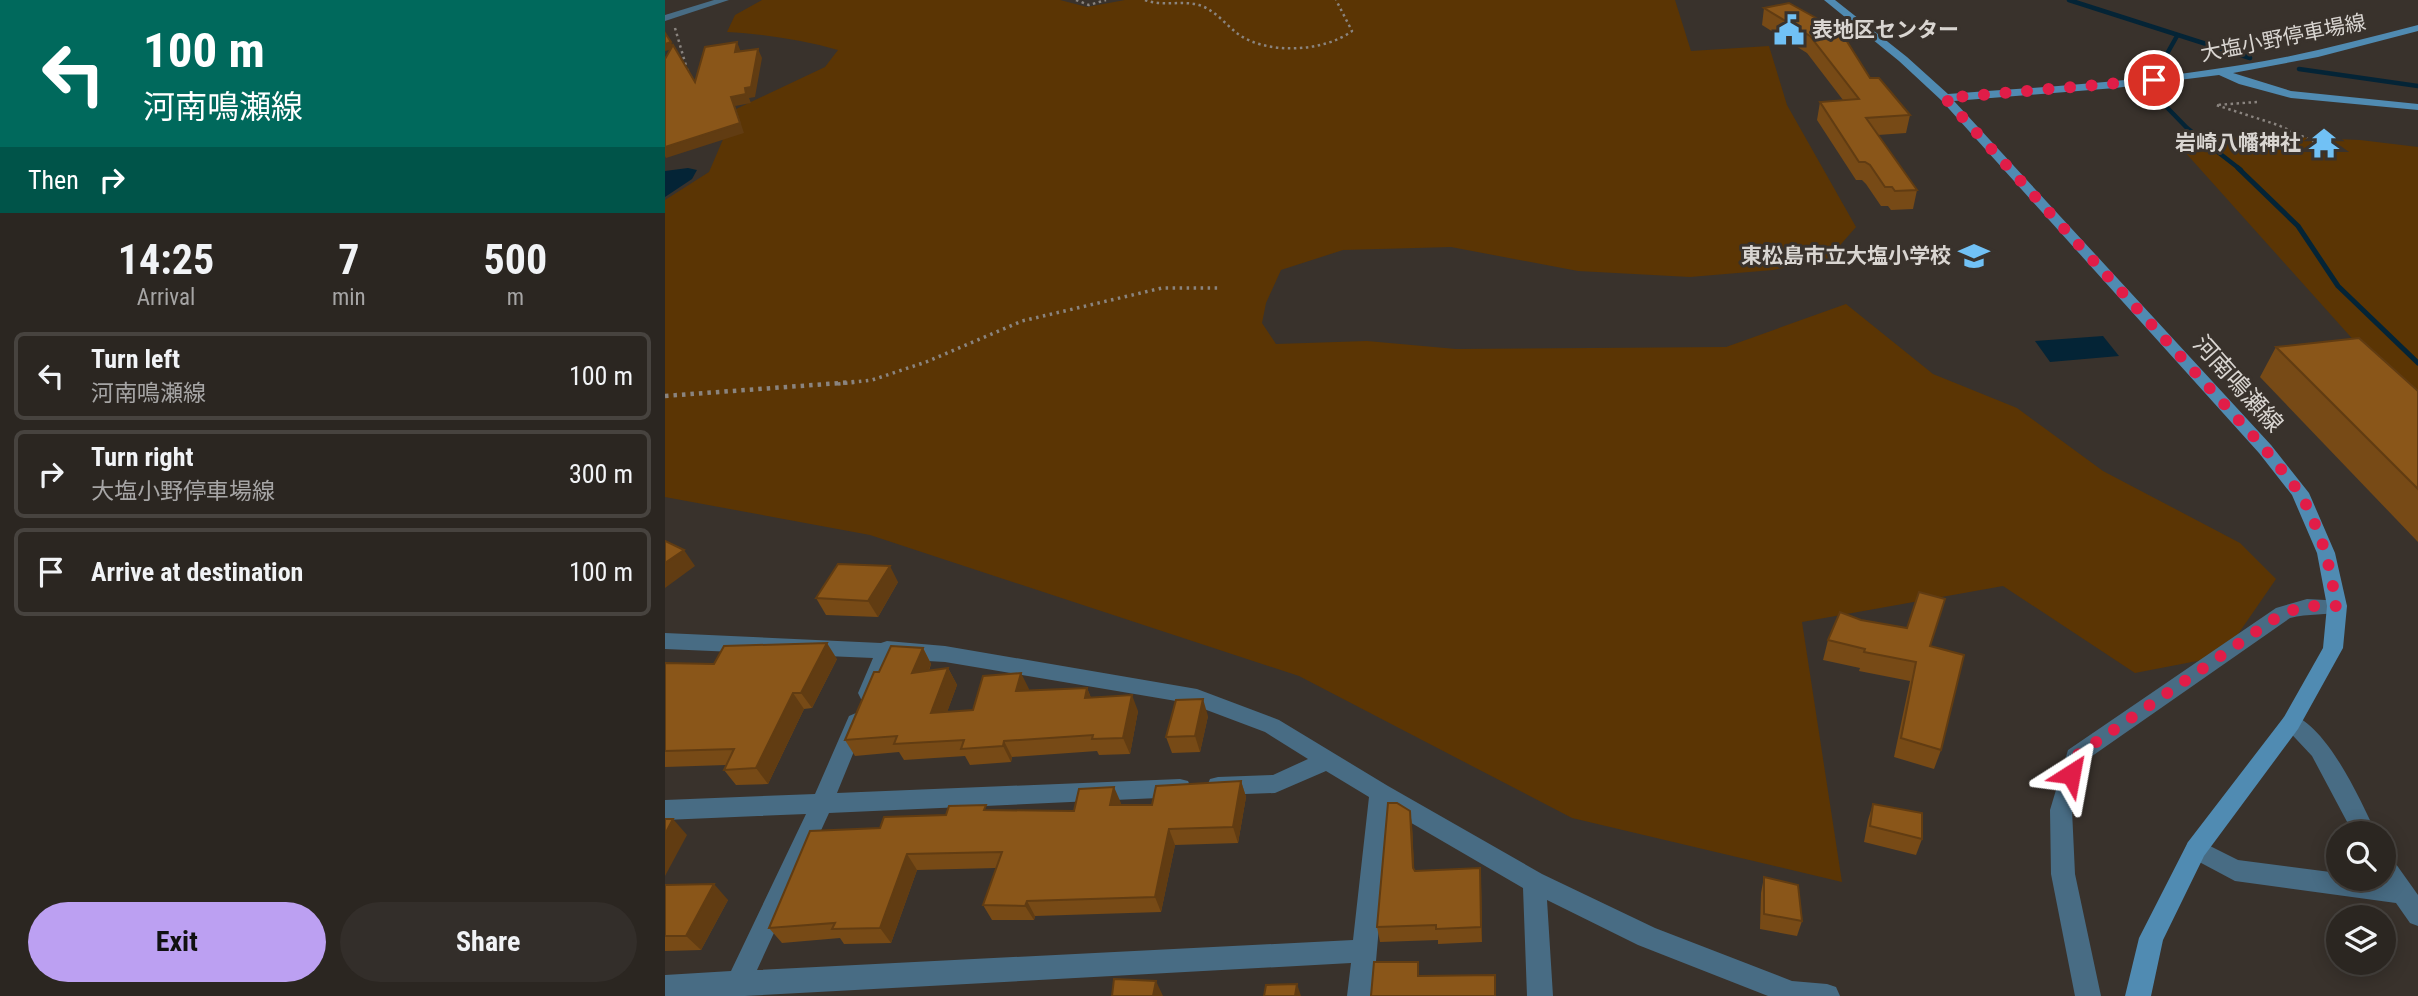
<!DOCTYPE html>
<meta charset="utf-8">
<style>
:root{--surface:#2b2621;--page:#332e2a;--text:#f1f3f6;--muted:#a6a5a5;--line:#47433f;--accent:#bca0f2}
body{margin:0;font-family:"Roboto Condensed","Noto Sans JP",sans-serif;background:var(--page);color:var(--text);height:100vh;display:flex;flex-direction:column;font-size:26px;white-space:nowrap}
*{box-sizing:border-box;margin:0}
p{font-size:23px;color:var(--muted)}
.icon{flex:none;width:38px;height:38px;fill:none;stroke:currentColor;stroke-width:2;stroke-linecap:round;stroke-linejoin:round}
.map{position:relative;flex:1;overflow:hidden}
.sheet{display:flex;flex-direction:column;background:var(--surface);width:665px}
.sheet>*{flex:none}
.top-card{background:#00695c;color:#fff;overflow:hidden}
.buttons{position:absolute;left:1661px;top:821px;display:grid;gap:14px}
.buttons a{display:grid;place-items:center;width:70px;height:70px;border-radius:50%;background:var(--surface);box-shadow:0 4px 18px #0003,0 0 0 2px var(--line);font-size:35px}
.pin{position:absolute;display:grid;place-items:center;width:60px;height:60px;color:#fff;margin:-30px;border:4px solid #fff;border-radius:50%;box-shadow:0 2px 7px #0007}
.me{position:absolute;width:77px;margin:-38px;rotate:34deg;stroke-linejoin:round;filter:drop-shadow(0 0 5px #0008)}
.turn{display:flex;align-items:center;gap:24px;height:147px;padding:0 28px;font-size:32px}
.turn .icon{width:91px;height:91px;stroke-width:2.5}
.turn b{display:block;font-size:49px;line-height:60px}
.then{display:flex;align-items:center;height:66px;padding:0 28px;background:#0003;gap:14px;font-size:26px}
.eta{display:flex;justify-content:space-evenly;align-items:center;height:119px;text-align:center}
.eta b{font-size:42px;font-weight:700;line-height:49px}
.action{display:flex;gap:14px;margin-top:auto;padding:14px 28px}
.action a{flex:1;height:80px;border-radius:42px;background:var(--accent);color:#111;font-size:28px;font-weight:700;line-height:80px;text-align:center}
.action a+a{background:var(--page);color:var(--text)}
ul{padding:0;list-style:none}
li{display:flex;align-items:center;gap:21px;height:88px;margin:0 14px 10px;padding:0 14px;border:4px solid var(--line);border-radius:10px}
li div{flex:1}
li b{display:block;font-size:26px}
li em{font-style:normal}
main{display:flex;flex:1;min-height:0}
.map>svg:first-child{display:block}
.green{fill:#5b3504}
.water{fill:#042436}
.lines{fill:none;stroke-linecap:round;stroke-linejoin:round}
.stream-far1{stroke:#042436;stroke-width:4.5}
.stream{stroke:#042436;stroke-width:5}
.path-far2{stroke:#8a847f;stroke-width:2.5;stroke-dasharray:2.5 3.5;stroke-linecap:butt}
.path-far1{stroke:#8a847f;stroke-width:3.5;stroke-dasharray:2.5 4.5;stroke-linecap:butt}
.path{stroke:#8a847f;stroke-width:4.5;stroke-dasharray:3.5 5;stroke-linecap:butt}
.street{fill:#486c84;fill-rule:evenodd}
.secondary{fill:#508bb2;fill-rule:evenodd}
.wall{fill:#774a16}
.shaded-wall{fill:#613c12}
.building{fill:#8a5619;stroke:#613c12;stroke-width:2}
.route{stroke:#e11d48;stroke-width:12;stroke-dasharray:0 21.6}
.labels{text-anchor:middle;stroke-width:6;stroke-linejoin:round;paint-order:stroke}
.far-poi-label{font-size:21px;font-weight:bold;fill:#d9d5d1;stroke:#39322c;text-anchor:end}
.far-street-label{font-size:21px;fill:#d9d5d1;stroke:#39322c}
.street-label{font-size:24px;fill:#d9d5d1;stroke:#39322c}
</style>
<main>
<section class="sheet">
<div class="top-card">
<div class="turn"><svg class="icon" aria-label="left" viewBox="0 0 24 24"><path d="M17 20v-9H6M10 6l-5 5 5 5"/></svg><div><b>100 m</b>河南鳴瀬線</div></div>
<div class="then">Then<svg class="icon" aria-label="right" viewBox="0 0 24 24"><path d="M7 20v-9h11M14 6l5 5-5 5"/></svg></div>
</div>
<div class="eta">
<div><b>14:25</b><p>Arrival</p></div>
<div><b>7</b><p>min</p></div>
<div><b>500</b><p>m</p></div>
</div>
<ul>
<li><svg class="icon" aria-label="left" viewBox="0 0 24 24"><path d="M17 20v-9H6M10 6l-5 5 5 5"/></svg><div><b>Turn left</b><p>河南鳴瀬線</p></div><em>100 m</em></li>
<li><svg class="icon" aria-label="right" viewBox="0 0 24 24"><path d="M7 20v-9h11M14 6l5 5-5 5"/></svg><div><b>Turn right</b><p>大塩小野停車場線</p></div><em>300 m</em></li>
<li><svg class="icon" aria-label="arrive" viewBox="0 0 24 24"><path d="M6 21V4h12l-3 4 3 4H6"/></svg><div><b>Arrive at destination</b></div><em>100 m</em></li>
</ul>
<div class="action"><a>Exit</a><a>Share</a></div>
</section>
<div class="map">
<svg width="1753" height="996" viewBox="0 0 1753 996">
<rect width="100%" height="100%" fill="#39322c"/>
<!-- green -->
<g class="green">
<path d="M 97,0 L 395,0 L 422,7 L 460,0 L 1010,0 L 1026,51 L 1104,46 L 1122,105 L 1191,227 L 1163,259 L 1108,270 L 1025,277 L 913,271 L 786,247 L 678,250 L 616,270 L 601,303 L 597,323 L 611,344 L 702,341 L 791,349 L 1061,347 L 1181,304 L 1268,374 L 1352,408 L 1438,471 L 1575,543 L 1611,579 L 1558,656 L 1470,673 L 1338,586 L 1137,622 L 1177,882 L 907,818 L 634,676 L 205,535 L 0,497 L 0,200 L 44,172 L 71,109 L 160,67 L 173,50 C 137,40 98,34 62,32 L 70,15 Z"/>
<path d="M 1604,136 L 1695,140 L 1753,147 L 1753,412 L 1510,141 Z"/>
</g>
<!-- water -->
<g class="water">
<path d="M 23,168 L 32,170 L 27,179 L 0,197 L 0,171 Z"/>
<path d="M 1438,336 L 1454,356 L 1385,362 L 1370,341 Z"/>
</g>
<g class="lines">
<!-- stream-far1 -->
<g class="stream-far1">
<path d="M 1404,0 L 1585,58"/>
<path d="M 1634,69 L 1753,86"/>
<path d="M 1490,75 L 1512,36"/>
<path d="M 1486,91 L 1522,128 L 1576,170"/>
</g>
<!-- stream -->
<path class="stream" d="M 1573,168 L 1633,226 L 1673,286 L 1753,363"/>
<!-- path-far2 -->
<g class="path-far2">
<path d="M 411,0 L 424,5 L 441,0"/>
<path d="M 480,0 C 498,7 516,0 534,5 C 550,10 560,24 573,34 C 602,55 659,52 687,31 L 671,0"/>
<path d="M 10,28 L 24,76"/>
<path d="M 1592,102 L 1551,105 L 1613,125 L 1654,144"/>
</g>
<!-- path-far1 -->
<path class="path-far1" d="M 173,384 L 207,380 L 261,362 L 357,321 L 497,288 L 556,288"/>
<!-- path -->
<path class="path" d="M 0,396 L 189,382"/>
<!-- street -->
<g class="street">
<path d="M 49,0 L 64,0 L 0,21 L 0,15 Z"/>
<path d="M 1642,599 L 1679,601 L 1682,606 L 1679,611 C 1662,616 1643,613 1625,618 L 1420,761 L 1407,810 L 1410,874 L 1436,996 L 1410,996 L 1386,874 L 1385,810 L 1403,750 L 1611,608 Z"/>
<path d="M 0,633 L 216,643 L 222,641 L 280,646 L 532,689 L 614,720 L 723,786 L 877,874 L 990,928 L 1127,981 L 1162,984 L 1171,987 L 1175,996 L 1103,996 L 973,945 L 882,900 L 888,996 L 862,996 L 858,888 L 724,810 L 708,996 L 682,996 L 686,963 L 80,996 L 0,996 L 0,975 L 66,971 L 141,814 L 0,820 L 0,800 L 150,794 L 184,716 L 191,713 L 198,716 L 201,722 L 172,793 L 515,779 L 523,781 L 526,788 L 523,795 L 515,797 L 164,813 L 92,970 L 688,940 L 704,797 L 661,771 L 610,793 L 553,795 L 545,793 L 542,786 L 545,779 L 553,777 L 608,775 L 643,759 L 600,732 L 523,703 L 280,662 L 228,659 L 210,699 L 203,701 L 196,699 L 193,693 L 208,658 L 0,649 Z"/>
<path d="M 1626,714 C 1663,727 1695,799 1711,833 L 1688,833 L 1647,756 L 1616,723 L 1619,717 Z"/>
<path d="M 1531,839 L 1573,860 L 1673,873 L 1673,878 L 1718,878 L 1718,854 L 1726,857 L 1753,895 L 1753,926 L 1745,923 L 1731,903 L 1570,881 L 1523,856 L 1520,849 L 1523,842 Z"/>
</g>
<!-- secondary -->
<path class="secondary" d="M 1159,0 L 1170,0 L 1242,57 L 1283,94 C 1381,87 1479,81 1576,65 C 1636,56 1694,40 1753,25 L 1753,31 L 1653,57 L 1568,73 L 1626,91 L 1753,104 L 1753,110 L 1626,98 L 1574,84 L 1554,75 L 1450,88 L 1289,101 L 1606,445 L 1644,493 L 1670,553 L 1682,606 L 1678,648 L 1633,729 L 1539,856 L 1498,940 L 1486,996 L 1460,996 L 1474,938 L 1523,842 L 1619,717 L 1658,648 L 1662,606 L 1652,553 L 1627,495 L 1594,453 L 1276,100 L 1234,61 Z"/>
</g>
<!-- wall -->
<g class="wall">
<path d="M 1124,3 L 1245,115 L 1241,133 L 1213,135 L 1252,190 L 1248,209 L 1226,210 L 1223,206 L 1216,206 L 1201,184 L 1197,180 L 1191,180 L 1152,120 L 1155,102 L 1178,100 L 1142,53 L 1097,25 L 1099,8 Z"/>
<path d="M 1611,347 L 1753,391 L 1753,542 L 1595,377 Z"/>
<path d="M 233,582 L 213,617 L 161,615 L 151,598 Z"/>
<path d="M 1163,640 L 1265,646 L 1276,750 L 1269,769 L 1229,757 L 1245,681 L 1194,671 L 1195,668 L 1158,660 Z"/>
<path d="M 258,648 L 266,664 L 264,671 L 283,668 L 292,685 L 282,712 L 308,710 L 364,689 L 363,691 L 422,688 L 426,698 L 473,711 L 465,754 L 434,755 L 432,751 L 347,757 L 346,762 L 305,765 L 300,756 L 239,760 L 234,752 L 190,756 L 180,740 L 214,672 Z"/>
<path d="M 172,659 L 147,708 L 139,709 L 103,784 L 71,785 L 59,770 L 61,765 L 0,767 L 0,663 L 49,664 Z"/>
<path d="M 543,716 L 535,752 L 507,753 L 501,737 Z"/>
<path d="M 576,781 L 581,797 L 573,843 L 510,845 L 496,912 L 370,916 L 369,920 L 327,920 L 318,905 L 331,868 L 252,870 L 226,943 L 179,944 L 175,938 L 117,943 L 104,928 L 215,828 L 281,815 L 324,810 L 409,811 L 456,803 L 455,805 L 487,805 Z"/>
<path d="M 1208,804 L 1257,839 L 1251,855 L 1199,842 L 1203,820 Z"/>
<path d="M 745,811 L 747,826 L 749,869 L 750,871 L 816,883 L 817,942 L 773,944 L 773,940 L 715,942 L 712,927 Z"/>
<path d="M 1099,877 L 1137,921 L 1132,936 L 1095,929 L 1096,893 Z"/>
<path d="M 0,885 L 63,900 L 36,950 L 0,951 Z"/>
</g>
<!-- shaded-wall -->
<g class="shaded-wall">
<path d="M 6,42 L 9,49 L 0,51 L 0,44 Z"/>
<path d="M 72,42 L 76,52 L 70,52 Z"/>
<path d="M 93,49 L 97,58 L 90,97 L 84,98 L 86,103 L 70,106 L 79,133 L 1,158 L 0,156 L 0,147 L 66,97 L 80,88 Z"/>
<path d="M 19,550 L 30,566 L 0,588 L 0,563 Z"/>
<path d="M 225,566 L 233,582 L 213,617 L 203,601 Z"/>
<path d="M 162,643 L 172,659 L 147,708 L 136,693 Z"/>
<path d="M 258,648 L 266,664 L 256,690 L 247,673 Z"/>
<path d="M 283,668 L 292,685 L 276,729 L 266,713 Z"/>
<path d="M 356,673 L 364,689 L 359,708 L 351,691 Z"/>
<path d="M 422,688 L 429,705 L 420,698 Z"/>
<path d="M 128,693 L 139,709 L 103,784 L 91,768 Z"/>
<path d="M 467,695 L 473,711 L 465,754 L 458,738 Z"/>
<path d="M 538,699 L 543,716 L 535,752 L 530,736 Z"/>
<path d="M 339,741 L 347,757 L 346,762 L 338,746 Z"/>
<path d="M 576,781 L 581,797 L 573,843 L 568,827 Z"/>
<path d="M 449,787 L 456,803 L 452,821 L 445,805 Z"/>
<path d="M 745,811 L 747,826 L 750,883 L 748,868 Z"/>
<path d="M 8,819 L 22,835 L 0,876 L 0,834 Z"/>
<path d="M 504,829 L 510,845 L 496,912 L 490,897 Z"/>
<path d="M 242,854 L 252,870 L 226,943 L 215,928 Z"/>
<path d="M 815,868 L 816,883 L 817,942 L 816,927 Z"/>
<path d="M 49,884 L 63,900 L 36,950 L 21,936 Z"/>
<path d="M 362,901 L 370,916 L 369,920 L 360,906 Z"/>
<path d="M 491,981 L 498,996 L 488,996 Z"/>
<path d="M 632,984 L 636,996 L 630,996 Z"/>
</g>
<!-- building -->
<g class="building">
<path d="M 1124,3 L 1176,32 L 1205,78 L 1214,78 L 1245,115 L 1201,118 L 1252,190 L 1230,191 L 1227,187 L 1220,187 L 1205,165 L 1200,162 L 1194,162 L 1155,102 L 1194,99 L 1145,36 L 1099,8 Z"/>
<path d="M 0,33 L 6,42 L 0,44 Z"/>
<path d="M 72,42 L 70,52 L 93,49 L 86,87 L 80,88 L 81,94 L 66,97 L 75,123 L 0,147 L 0,59 L 8,45 L 30,82 L 40,47 Z"/>
<path d="M 1694,338 L 1753,391 L 1753,489 L 1611,347 Z"/>
<path d="M 0,541 L 19,550 L 0,563 Z"/>
<path d="M 173,564 L 225,566 L 203,601 L 151,598 Z"/>
<path d="M 1254,592 L 1280,599 L 1265,646 L 1299,655 L 1276,750 L 1236,738 L 1251,662 L 1199,652 L 1200,649 L 1163,640 L 1175,612 L 1196,620 L 1242,628 Z"/>
<path d="M 162,643 L 136,693 L 128,693 L 91,768 L 59,770 L 69,749 L 0,751 L 0,663 L 49,664 L 59,646 Z"/>
<path d="M 226,646 L 258,648 L 247,673 L 283,668 L 266,713 L 308,710 L 318,676 L 356,673 L 351,691 L 422,688 L 420,698 L 467,695 L 458,738 L 427,739 L 428,735 L 339,741 L 338,746 L 296,749 L 299,740 L 229,744 L 232,736 L 180,740 L 209,672 L 214,672 Z"/>
<path d="M 538,699 L 530,736 L 501,737 L 511,700 Z"/>
<path d="M 576,781 L 568,827 L 504,829 L 490,897 L 362,901 L 360,906 L 318,905 L 337,852 L 242,854 L 215,928 L 167,929 L 170,923 L 104,928 L 145,831 L 215,828 L 219,817 L 281,815 L 284,806 L 321,805 L 319,810 L 409,811 L 414,789 L 449,787 L 445,805 L 487,805 L 491,786 Z"/>
<path d="M 723,803 L 732,803 L 745,811 L 748,868 L 750,871 L 815,868 L 816,927 L 771,929 L 771,925 L 712,927 Z"/>
<path d="M 1208,804 L 1257,813 L 1257,839 L 1205,826 Z"/>
<path d="M 0,819 L 8,819 L 0,834 Z"/>
<path d="M 1099,877 L 1133,885 L 1137,921 L 1099,914 Z"/>
<path d="M 49,884 L 21,936 L 0,936 L 0,885 Z"/>
<path d="M 709,962 L 753,962 L 753,976 L 830,975 L 830,996 L 706,996 Z"/>
<path d="M 449,979 L 491,981 L 488,996 L 447,996 Z"/>
<path d="M 632,984 L 630,996 L 599,996 L 601,985 Z"/>
</g>
<g class="lines">
<!-- route -->
<path class="route" d="M 1406,774 L 1411,756 L 1618,613 L 1642,606 L 1672,606 L 1661,553 L 1646,514 L 1635,493 L 1600,449 L 1280,98 L 1489,80"/>
</g>
<!-- icons -->
<defs>
<g id="civic-bare" transform="scale(2.415)"><path d="M-.6-6.5H3V-4.5H.6V-3L4-1V1h2V6H-6V1h2V-1L-.6-3ZM-1.2 2.5V6h2.4V2.5Z" fill="#71c1f5" stroke="#39322c" stroke-width="2.5" paint-order="stroke"/></g>
<g id="temple-bare" transform="scale(2.415)"><path d="M0-6L5-2H3V0L6.5 2.5H4V6H1.5V3h-3V6H-4V2.5H-6.5L-3 0V-2H-5Z" fill="#71c1f5" stroke="#39322c" stroke-width="2.5" paint-order="stroke"/></g>
<g id="school-bare" transform="scale(2.415)"><path d="M0-5L7-2L0 1L-7-2ZM-4 1L0 2.5L4 1V4Q0 6-4 4Z" fill="#71c1f5" stroke="#39322c" stroke-width="2.5" paint-order="stroke"/></g>
</defs>
<g fill-rule="evenodd">
<use href="#civic-bare" x="1124" y="30"/>
<use href="#temple-bare" x="1659" y="143"/>
<use href="#school-bare" x="1309" y="256"/>
</g>
<g class="labels">
<!-- far-poi labels -->
<g class="far-poi-label">
<text x="1147" y="37" text-anchor="start">表地区センター</text>
<text x="1636" y="150">岩崎八幡神社</text>
<text x="1286" y="263">東松島市立大塩小学校</text>
</g>
<!-- far-street labels -->
<g class="far-street-label">
<text transform="translate(1618 38) rotate(-11)" y="7">大塩小野停車場線</text>
</g>
<!-- street labels -->
<g class="street-label">
<text transform="translate(1573 384) rotate(48)" y="8">河南鳴瀬線</text>
</g>
</g>
</svg>
<div class="buttons">
<a><svg class="icon" aria-label="search" viewBox="0 0 24 24"><circle cx="10" cy="10" r="6"/><path d="M15 15l6 6"/></svg></a>
<a><svg class="icon" aria-label="layers" viewBox="0 0 24 24"><path d="M12 4l9 5-9 5-9-5zM3 14l9 5 9-5"/></svg></a>
</div>
<div class="pin" style="left:1489px;top:80px;background:#d93025"><svg class="icon" aria-label="arrive" viewBox="0 0 24 24"><path d="M6 21V4h12l-3 4 3 4H6"/></svg></div>
<svg class="me" style="left:1406px;top:774px" viewBox="-20 -20 40 40"><path d="M0-17L14 15 0 8-14 15z" fill="#e11d48" stroke="#fff" stroke-width="4"/></svg>
</div>
</main>
